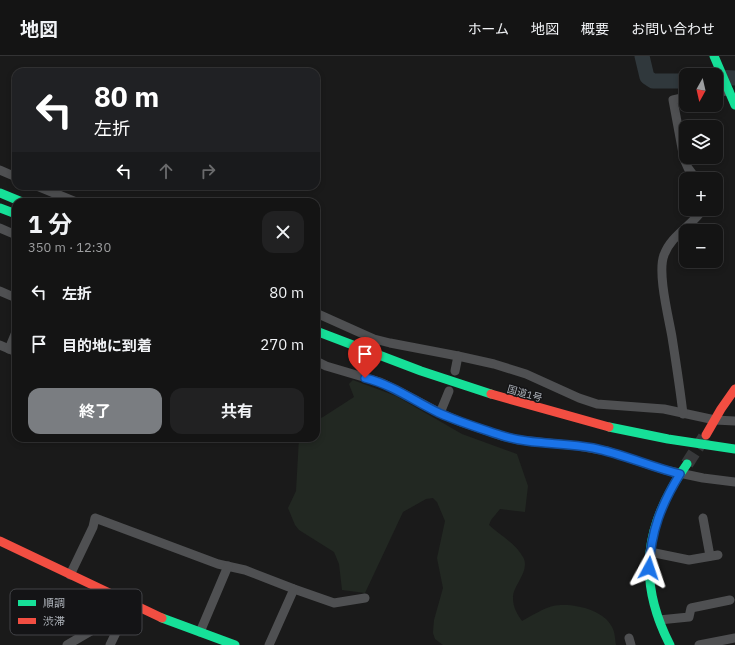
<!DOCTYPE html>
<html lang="ja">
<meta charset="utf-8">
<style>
:root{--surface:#141414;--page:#212122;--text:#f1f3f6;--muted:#9d9ea0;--line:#333334;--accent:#7a7d81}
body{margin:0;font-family:"IBM Plex Sans","Noto Sans JP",sans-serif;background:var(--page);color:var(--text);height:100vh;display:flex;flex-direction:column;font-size:15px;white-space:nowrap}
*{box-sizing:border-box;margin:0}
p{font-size:13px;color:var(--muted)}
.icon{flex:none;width:22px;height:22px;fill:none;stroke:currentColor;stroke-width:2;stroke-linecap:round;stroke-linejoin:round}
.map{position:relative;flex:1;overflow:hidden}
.details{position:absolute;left:12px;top:142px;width:308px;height:244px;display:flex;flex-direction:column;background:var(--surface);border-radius:12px;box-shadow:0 2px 6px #0003,0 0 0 1px var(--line)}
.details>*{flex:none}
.banner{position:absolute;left:12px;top:12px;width:308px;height:122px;border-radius:12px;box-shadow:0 2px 6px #0003,0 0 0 1px var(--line);background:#202124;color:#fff;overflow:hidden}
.needle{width:26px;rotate:188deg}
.controls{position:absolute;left:679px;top:12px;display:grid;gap:8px}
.controls a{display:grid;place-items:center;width:44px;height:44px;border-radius:8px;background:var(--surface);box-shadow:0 2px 6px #0003,0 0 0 1px var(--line);font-size:20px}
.pin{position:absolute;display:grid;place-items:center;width:34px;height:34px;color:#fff;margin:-41px -17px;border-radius:50% 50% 50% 0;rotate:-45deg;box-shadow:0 0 4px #0007}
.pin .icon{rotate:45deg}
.me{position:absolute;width:44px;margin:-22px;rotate:5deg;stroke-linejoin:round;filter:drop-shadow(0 0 3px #0008)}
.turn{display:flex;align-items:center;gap:14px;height:84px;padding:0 16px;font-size:18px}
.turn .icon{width:52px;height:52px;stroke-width:2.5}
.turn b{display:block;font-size:28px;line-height:34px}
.lanes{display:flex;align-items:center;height:38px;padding:0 16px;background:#0003;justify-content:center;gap:20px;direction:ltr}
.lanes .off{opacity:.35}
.round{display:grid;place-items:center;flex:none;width:42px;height:42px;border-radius:12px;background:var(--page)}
.overview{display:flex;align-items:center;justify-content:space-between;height:68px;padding:0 16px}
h1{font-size:24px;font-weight:700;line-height:30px}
.primary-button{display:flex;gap:8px;margin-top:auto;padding:8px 16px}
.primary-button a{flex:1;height:46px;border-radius:12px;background:var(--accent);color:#fff;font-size:16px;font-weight:700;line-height:46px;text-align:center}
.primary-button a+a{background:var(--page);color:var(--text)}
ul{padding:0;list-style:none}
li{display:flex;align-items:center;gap:12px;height:52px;padding:0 16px}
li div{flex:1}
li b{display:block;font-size:15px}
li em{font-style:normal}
header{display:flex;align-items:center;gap:24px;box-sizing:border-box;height:56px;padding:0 20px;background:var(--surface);border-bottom:1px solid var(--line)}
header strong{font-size:19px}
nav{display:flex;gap:22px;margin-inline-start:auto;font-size:14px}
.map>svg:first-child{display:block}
.green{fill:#222822}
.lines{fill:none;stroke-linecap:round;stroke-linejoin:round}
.river{stroke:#30383c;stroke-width:15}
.secondary-tunnel{stroke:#37383a;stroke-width:13;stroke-dasharray:13 6;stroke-linecap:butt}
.street{stroke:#4f5052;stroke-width:9}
.fast{stroke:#16e098;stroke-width:9}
.jam{stroke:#f24e42;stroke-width:9}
.route-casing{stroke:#114b97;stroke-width:10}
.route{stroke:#1a73e8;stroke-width:7}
.labels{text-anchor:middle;stroke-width:3;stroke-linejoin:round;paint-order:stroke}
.street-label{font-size:10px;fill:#adb2b9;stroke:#141416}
.key{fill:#141416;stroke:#424347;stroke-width:1}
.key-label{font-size:11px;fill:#adb2b9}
</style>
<header>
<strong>地図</strong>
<nav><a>ホーム</a><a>地図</a><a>概要</a><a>お問い合わせ</a></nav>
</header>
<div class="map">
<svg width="735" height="589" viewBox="0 0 735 589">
<rect width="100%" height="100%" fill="#1a1a1a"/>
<!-- green -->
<path class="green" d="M 353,324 L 396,340 L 462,378 L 517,398 L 528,430 L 525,456 L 500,453 L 491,464 L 489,469 C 500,479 516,488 523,501 C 531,515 512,530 513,542 C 513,551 517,558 522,565 C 531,560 544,552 553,550 C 570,546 604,553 612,571 C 615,576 615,583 616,589 L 443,589 L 435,583 L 433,577 L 434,564 L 443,532 L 437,502 L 445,465 L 437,446 L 433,442 L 426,443 L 403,456 L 365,537 L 342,534 L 339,508 L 334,496 L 299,474 L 295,469 L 288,452 L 296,435 L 299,382 L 316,382 L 316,364 L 323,361 L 354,341 L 349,328 Z"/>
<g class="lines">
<!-- river -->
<g class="river">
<path d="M 642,0 L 647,21 L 653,25 L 686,25"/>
<path d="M 716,21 L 735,22"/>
</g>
<!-- secondary-tunnel -->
<path class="secondary-tunnel" d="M 687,408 L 705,380"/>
<!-- street -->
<g class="street">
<path d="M 716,36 L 729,35"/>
<path d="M 686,41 L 673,44 L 684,103 L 688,112 L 696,123"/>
<path d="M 0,114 L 16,121"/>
<path d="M 37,130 L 76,146"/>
<path d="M 0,172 L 16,179"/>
<path d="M 0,235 L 16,242"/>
<path d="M 316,257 L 374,283 L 390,287 L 458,300 L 494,308 L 526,318 L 579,342 L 597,348 L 664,353 L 715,364 L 735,365"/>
<path d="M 0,289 L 16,296"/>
<path d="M 9,293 L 16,276"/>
<path d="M 316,305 L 326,310 L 380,326 L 395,333 L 440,357 L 461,366 L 502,380 L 519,384 L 578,390 L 607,395 L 665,414 L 703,422 L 735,426"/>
<path d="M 455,315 L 458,300"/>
<path d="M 440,357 L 449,335"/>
<path d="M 683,358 C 680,332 676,307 672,281 C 669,263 657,216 664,199 C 671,179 692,170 703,153"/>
<path d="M 703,462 L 710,500"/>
<path d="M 650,496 L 689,504 L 718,499"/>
<path d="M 70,519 L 93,471 L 95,462 L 218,508 L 245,514 L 294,533 L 334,547 L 365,542"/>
<path d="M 659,564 L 689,561 L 691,552 L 730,544"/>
<path d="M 200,576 L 228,510"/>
<path d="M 629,582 L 631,589"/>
<path d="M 67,589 L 127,554"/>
<path d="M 110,589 L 127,554"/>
<path d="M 269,589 L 294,533"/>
<path d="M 699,589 L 735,582"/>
</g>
<!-- fast -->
<g class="fast">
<path d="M 714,0 L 735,49"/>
<path d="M 0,137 L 22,146"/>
<path d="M 0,152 L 16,158"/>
<path d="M 316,275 L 421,315 L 491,338"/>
<path d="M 609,371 L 668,383 L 735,393"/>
<path d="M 162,562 L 235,589"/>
<path d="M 670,589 C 636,523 645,467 687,408"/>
</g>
<!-- jam -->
<g class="jam">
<path d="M 491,338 L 609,371"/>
<path d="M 706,379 L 721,353 L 735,333"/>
<path d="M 0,485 L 162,562"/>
</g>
</g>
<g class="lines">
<!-- route casing -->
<g class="route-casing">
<path id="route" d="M 365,322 C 393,329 414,345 439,357 C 459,366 479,372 500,379 C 530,389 562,386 593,392 C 623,398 651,411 680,418 C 661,449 651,475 649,512"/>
</g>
<!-- route -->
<use href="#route" class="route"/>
</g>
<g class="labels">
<!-- street labels -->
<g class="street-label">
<text transform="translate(525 337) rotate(16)" y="4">国道1号</text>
</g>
</g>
<!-- legend -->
<rect x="10" y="533" width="132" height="46" rx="6" class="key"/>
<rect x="18" y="544" width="18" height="6" fill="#16e098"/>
<rect x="18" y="562" width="18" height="6" fill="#f24e42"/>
<g class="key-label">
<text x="43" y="551">順調</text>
<text x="43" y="569">渋滞</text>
</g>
</svg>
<div class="controls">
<a><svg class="needle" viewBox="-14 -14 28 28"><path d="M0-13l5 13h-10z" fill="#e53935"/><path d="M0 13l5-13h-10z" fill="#9d9ea0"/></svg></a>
<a><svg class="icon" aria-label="layers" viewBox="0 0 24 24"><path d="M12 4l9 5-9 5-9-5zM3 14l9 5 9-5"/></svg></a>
<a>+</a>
<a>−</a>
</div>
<div class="pin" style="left:365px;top:322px;background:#d93025"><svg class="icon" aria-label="arrive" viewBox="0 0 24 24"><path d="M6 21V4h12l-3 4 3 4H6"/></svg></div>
<svg class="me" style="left:649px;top:512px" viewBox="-20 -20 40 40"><path d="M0-17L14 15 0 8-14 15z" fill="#1a73e8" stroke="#fff" stroke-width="4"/></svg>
<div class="banner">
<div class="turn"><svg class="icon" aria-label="left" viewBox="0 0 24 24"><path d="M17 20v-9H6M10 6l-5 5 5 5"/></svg><div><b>80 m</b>左折</div></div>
<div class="lanes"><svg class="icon" aria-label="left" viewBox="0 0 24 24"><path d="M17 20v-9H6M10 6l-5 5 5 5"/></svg><svg class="icon off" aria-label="ahead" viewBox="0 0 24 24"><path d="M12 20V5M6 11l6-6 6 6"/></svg><svg class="icon off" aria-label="right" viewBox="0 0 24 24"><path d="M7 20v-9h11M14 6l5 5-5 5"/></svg></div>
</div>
<section class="details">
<div class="overview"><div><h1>1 分</h1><p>350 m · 12:30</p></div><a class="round"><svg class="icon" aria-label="close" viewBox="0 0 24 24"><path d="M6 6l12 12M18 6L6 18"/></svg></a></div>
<ul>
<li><svg class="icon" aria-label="left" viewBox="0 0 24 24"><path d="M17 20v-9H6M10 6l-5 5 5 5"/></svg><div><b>左折</b></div><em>80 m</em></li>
<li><svg class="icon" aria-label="arrive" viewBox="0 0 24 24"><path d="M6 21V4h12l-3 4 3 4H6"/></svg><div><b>目的地に到着</b></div><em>270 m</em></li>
</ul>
<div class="primary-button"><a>終了</a><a>共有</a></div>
</section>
</div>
